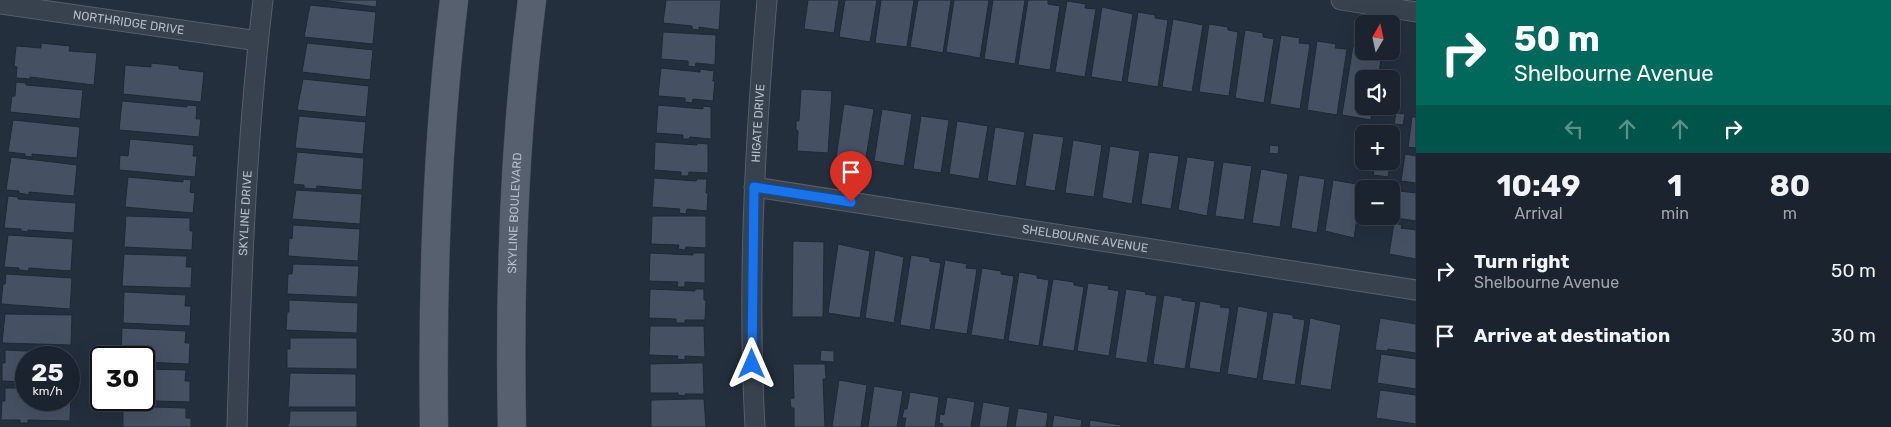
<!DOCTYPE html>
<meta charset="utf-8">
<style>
:root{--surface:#1b232e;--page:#282f3a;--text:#f1f3f6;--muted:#a0a4aa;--line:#39404a}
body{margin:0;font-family:Rubik,sans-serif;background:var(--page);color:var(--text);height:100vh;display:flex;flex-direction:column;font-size:19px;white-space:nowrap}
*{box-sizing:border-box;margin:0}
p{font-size:16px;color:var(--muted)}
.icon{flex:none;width:28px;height:28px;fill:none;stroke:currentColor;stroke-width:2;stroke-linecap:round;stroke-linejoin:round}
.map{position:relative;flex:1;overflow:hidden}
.sheet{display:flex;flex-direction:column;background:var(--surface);width:475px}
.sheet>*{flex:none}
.guide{background:#00695c;color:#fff;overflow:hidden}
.needle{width:32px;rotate:9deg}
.controls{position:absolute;left:1355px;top:15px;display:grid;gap:10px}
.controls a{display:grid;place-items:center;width:45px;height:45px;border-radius:8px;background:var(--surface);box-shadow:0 5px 20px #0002,0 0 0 1px var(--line);font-size:25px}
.speed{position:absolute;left:15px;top:346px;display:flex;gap:10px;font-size:25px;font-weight:700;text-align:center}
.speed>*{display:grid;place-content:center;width:65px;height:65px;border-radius:50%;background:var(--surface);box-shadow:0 5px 20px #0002,0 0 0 1px var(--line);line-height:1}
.speed small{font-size:12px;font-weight:400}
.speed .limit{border:2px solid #111;border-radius:8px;background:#fff;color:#111}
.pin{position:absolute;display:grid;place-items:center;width:42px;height:42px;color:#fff;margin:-51px -21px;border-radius:50% 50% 50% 0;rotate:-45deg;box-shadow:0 0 5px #0007}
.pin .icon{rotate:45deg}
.me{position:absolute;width:55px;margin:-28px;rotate:0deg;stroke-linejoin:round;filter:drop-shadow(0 0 4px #0008)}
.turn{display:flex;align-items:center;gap:18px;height:105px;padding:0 15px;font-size:22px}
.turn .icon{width:65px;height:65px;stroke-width:2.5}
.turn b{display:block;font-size:35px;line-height:42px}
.lanes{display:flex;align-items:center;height:48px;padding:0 15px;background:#0003;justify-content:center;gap:25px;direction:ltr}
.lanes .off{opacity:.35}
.eta{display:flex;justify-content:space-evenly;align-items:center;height:85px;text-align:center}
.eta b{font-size:30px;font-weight:700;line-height:35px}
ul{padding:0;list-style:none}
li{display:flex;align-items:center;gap:15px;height:65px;padding:0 15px}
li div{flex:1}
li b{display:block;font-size:19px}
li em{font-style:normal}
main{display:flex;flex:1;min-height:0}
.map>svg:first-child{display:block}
.building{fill:#455162;stroke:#1f2835}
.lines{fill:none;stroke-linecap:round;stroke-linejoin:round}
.minor-casing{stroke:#565f6c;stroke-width:21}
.primary-casing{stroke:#414a57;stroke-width:29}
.minor{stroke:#38414e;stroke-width:19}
.primary{stroke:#56606e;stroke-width:28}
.route-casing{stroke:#114b97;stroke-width:12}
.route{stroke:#1a73e8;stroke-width:9}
.labels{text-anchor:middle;stroke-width:5;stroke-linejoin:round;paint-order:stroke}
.street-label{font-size:12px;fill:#b4bcc9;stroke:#1d2633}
</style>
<main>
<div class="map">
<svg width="1416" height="427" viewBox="0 0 1416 427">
<rect width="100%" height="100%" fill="#242f3e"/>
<!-- building -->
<g class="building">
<path d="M 322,0 L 377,0 L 376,7 Z"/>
<path d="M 666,0 L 721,0 L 719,30 L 699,27 L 699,30 L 692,29 L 692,26 L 663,23 Z"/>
<path d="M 808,0 L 839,0 L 834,33 L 804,29 Z"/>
<path d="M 845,0 L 877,0 L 870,42 L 839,37 Z"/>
<path d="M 881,0 L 914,0 L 907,47 L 875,43 Z"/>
<path d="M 918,0 L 951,0 L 943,53 L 910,47 Z"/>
<path d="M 954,0 L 989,0 L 980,58 L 946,52 Z"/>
<path d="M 993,0 L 1025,0 L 1015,64 L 984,59 Z"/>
<path d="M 1028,0 L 1048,0 L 1048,4 L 1060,6 L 1050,70 L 1018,65 Z"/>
<path d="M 1067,1 L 1086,4 L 1085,8 L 1096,9 L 1085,77 L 1055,72 Z"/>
<path d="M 310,5 L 376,12 L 373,44 L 304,37 Z"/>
<path d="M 1102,7 L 1133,14 L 1122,82 L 1091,77 Z"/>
<path d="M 1138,12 L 1155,15 L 1155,18 L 1168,20 L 1158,87 L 1127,82 Z"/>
<path d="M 1173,19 L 1203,25 L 1192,92 L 1162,87 Z"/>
<path d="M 1209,24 L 1228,27 L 1228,30 L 1238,32 L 1229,96 L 1199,92 Z"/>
<path d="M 1245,30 L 1263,33 L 1263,37 L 1274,39 L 1264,103 L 1235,98 Z"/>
<path d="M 663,32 L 716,35 L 715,65 L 696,63 L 695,67 L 688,66 L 688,61 L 661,59 Z"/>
<path d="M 1281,35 L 1300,38 L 1299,43 L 1310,44 L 1300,109 L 1270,104 Z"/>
<path d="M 1317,41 L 1336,44 L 1335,48 L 1347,49 L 1337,115 L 1307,110 Z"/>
<path d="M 41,43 L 70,46 L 69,51 L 97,53 L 94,85 L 30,77 L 30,79 L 16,78 L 17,67 L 14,66 L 16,46 L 41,48 Z"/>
<path d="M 307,43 L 373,50 L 370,80 L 302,72 Z"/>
<path d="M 1353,46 L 1364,48 L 1364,51 L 1382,53 L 1378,79 L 1364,79 L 1364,106 L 1373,106 L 1371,120 L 1342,115 Z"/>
<path d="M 151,63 L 179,66 L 179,69 L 204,72 L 201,102 L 123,94 L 125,65 L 151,67 Z"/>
<path d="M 661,68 L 700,72 L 700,69 L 714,71 L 713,81 L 715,81 L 713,101 L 693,99 L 692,103 L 685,102 L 685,98 L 658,96 Z"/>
<path d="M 303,79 L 369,86 L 366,117 L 297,110 Z"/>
<path d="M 16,82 L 26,83 L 26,85 L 83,90 L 80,119 L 10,112 L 12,96 L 15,96 Z"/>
<path d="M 801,89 L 832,91 L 828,153 L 797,151 L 798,131 L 796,130 L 796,121 L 799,121 Z"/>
<path d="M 122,101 L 187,107 L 187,105 L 197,106 L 196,119 L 201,119 L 199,137 L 119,130 Z"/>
<path d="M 844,104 L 874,109 L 865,163 L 836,158 Z"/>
<path d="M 658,105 L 703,109 L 703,106 L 711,107 L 711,139 L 690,137 L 689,139 L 683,139 L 683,135 L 656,133 Z"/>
<path d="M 882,109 L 912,114 L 904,166 L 874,161 Z"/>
<path d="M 1396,113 L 1405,114 L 1403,125 L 1394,124 Z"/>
<path d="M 299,116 L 366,122 L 363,154 L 295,148 Z"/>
<path d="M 921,116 L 949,120 L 941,173 L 913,169 Z"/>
<path d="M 1412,117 L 1416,117 L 1416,148 L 1408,147 Z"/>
<path d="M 13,120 L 80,127 L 77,158 L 32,154 L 32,157 L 25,156 L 25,154 L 8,152 Z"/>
<path d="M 957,121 L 988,126 L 979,179 L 949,174 Z"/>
<path d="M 995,127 L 1025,132 L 1016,186 L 987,181 Z"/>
<path d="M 1033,133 L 1064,137 L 1055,191 L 1025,186 Z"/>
<path d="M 130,139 L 194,145 L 193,156 L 197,156 L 195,177 L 119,170 L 120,155 L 128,156 Z"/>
<path d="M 1073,140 L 1102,145 L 1094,197 L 1065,193 Z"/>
<path d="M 655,142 L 697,145 L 697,143 L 708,144 L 708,173 L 689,172 L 688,176 L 681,176 L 681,172 L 654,170 Z"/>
<path d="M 1270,145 L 1279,146 L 1278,154 L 1269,153 Z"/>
<path d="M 1110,146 L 1140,151 L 1132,204 L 1102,198 Z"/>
<path d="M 297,152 L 364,158 L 362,190 L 317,186 L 316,189 L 304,188 L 304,185 L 293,184 Z"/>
<path d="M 1149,152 L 1179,156 L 1171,209 L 1141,204 Z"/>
<path d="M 1405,154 L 1416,156 L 1416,183 L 1401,181 Z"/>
<path d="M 11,157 L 77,165 L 74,196 L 29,192 L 29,195 L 19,193 L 19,191 L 6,190 Z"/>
<path d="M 1187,157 L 1215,161 L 1207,216 L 1178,210 Z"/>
<path d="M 1223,162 L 1252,166 L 1244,220 L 1215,216 Z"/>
<path d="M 1375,163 L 1390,166 L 1388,177 L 1373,175 Z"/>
<path d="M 1261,169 L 1288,174 L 1280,227 L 1252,223 Z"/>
<path d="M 1299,175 L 1325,179 L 1317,233 L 1291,228 Z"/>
<path d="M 128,177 L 183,182 L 183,179 L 191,180 L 190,192 L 195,193 L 193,213 L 125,207 Z"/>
<path d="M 654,178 L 696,181 L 697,179 L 707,179 L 706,193 L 708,193 L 707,211 L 687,209 L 686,214 L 679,213 L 680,209 L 652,207 Z"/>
<path d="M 1333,180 L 1362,185 L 1354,238 L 1325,231 Z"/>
<path d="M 296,190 L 362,194 L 360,224 L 292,219 Z"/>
<path d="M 1400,191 L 1416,193 L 1416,221 L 1396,218 Z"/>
<path d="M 8,196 L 18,197 L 18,199 L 76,203 L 74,233 L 28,230 L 28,232 L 21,231 L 21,229 L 4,228 Z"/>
<path d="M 126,216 L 190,218 L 190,231 L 193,231 L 192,250 L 124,247 Z"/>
<path d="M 652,216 L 706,216 L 706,248 L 686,247 L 685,250 L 678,249 L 679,245 L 651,244 Z"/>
<path d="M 1368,217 L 1390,220 L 1389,226 L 1368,223 Z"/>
<path d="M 1394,223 L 1402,225 L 1401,228 L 1416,230 L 1416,259 L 1389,254 Z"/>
<path d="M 293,225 L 360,229 L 358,261 L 288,256 L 289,238 L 292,239 Z"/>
<path d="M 8,235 L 73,239 L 71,271 L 29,268 L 28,271 L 19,270 L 19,268 L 4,267 Z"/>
<path d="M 793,241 L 824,242 L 823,317 L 792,317 Z"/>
<path d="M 838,244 L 870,251 L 860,318 L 828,313 Z"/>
<path d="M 875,250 L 904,257 L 894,323 L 865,318 Z"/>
<path d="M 650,253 L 693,255 L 693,253 L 705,253 L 705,283 L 685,282 L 685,287 L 677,287 L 678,282 L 649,281 Z"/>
<path d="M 124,254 L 187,256 L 186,267 L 192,267 L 191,288 L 122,286 Z"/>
<path d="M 911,255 L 930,258 L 930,261 L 941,263 L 930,330 L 900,325 Z"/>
<path d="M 945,260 L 967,264 L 966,268 L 977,269 L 967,334 L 934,329 Z"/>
<path d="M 293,264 L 359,266 L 357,297 L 287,294 L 288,274 L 292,274 Z"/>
<path d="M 982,268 L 1001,271 L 1001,274 L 1014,276 L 1004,340 L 971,335 Z"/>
<path d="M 1019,272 L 1037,275 L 1037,278 L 1049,280 L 1039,346 L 1008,341 Z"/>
<path d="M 6,274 L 72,278 L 70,309 L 1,304 L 3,284 L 5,284 Z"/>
<path d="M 1053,279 L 1074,282 L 1074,285 L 1084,287 L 1074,351 L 1042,346 Z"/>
<path d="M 1088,283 L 1109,286 L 1108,289 L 1119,291 L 1109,356 L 1077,351 Z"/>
<path d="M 650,289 L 695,291 L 695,289 L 704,289 L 704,300 L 706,300 L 705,320 L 685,320 L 685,323 L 676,323 L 676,319 L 649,318 Z"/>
<path d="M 1126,289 L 1146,292 L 1145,294 L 1157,296 L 1147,363 L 1115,358 Z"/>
<path d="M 124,292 L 186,295 L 185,306 L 191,306 L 190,326 L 123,323 Z"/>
<path d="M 1164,295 L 1182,298 L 1182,300 L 1196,302 L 1185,369 L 1153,364 Z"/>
<path d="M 289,300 L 358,303 L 357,333 L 286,330 L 287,312 L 289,312 Z"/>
<path d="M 1200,301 L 1221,305 L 1220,307 L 1230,308 L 1220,373 L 1189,368 Z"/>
<path d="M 1238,306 L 1268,312 L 1257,379 L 1227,374 Z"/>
<path d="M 1273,312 L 1293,315 L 1293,318 L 1305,320 L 1295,385 L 1262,380 Z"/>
<path d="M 5,314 L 72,315 L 71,345 L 2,343 Z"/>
<path d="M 1310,318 L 1341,325 L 1331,390 L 1300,385 Z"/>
<path d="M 1380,318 L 1416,324 L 1416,353 L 1388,349 L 1387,351 L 1375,350 Z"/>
<path d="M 650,326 L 704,326 L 705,357 L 685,356 L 685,360 L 677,359 L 678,356 L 649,355 Z"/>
<path d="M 122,328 L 186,331 L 185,343 L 190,343 L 189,364 L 144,362 L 144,358 L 121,358 Z"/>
<path d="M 290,338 L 357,338 L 357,369 L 287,368 L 287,349 L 290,349 Z"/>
<path d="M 5,350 L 70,353 L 70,383 L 69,358 L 26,358 L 26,382 L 2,381 L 2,363 L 5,363 Z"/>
<path d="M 821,350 L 834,351 L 834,362 L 820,361 Z"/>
<path d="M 1381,354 L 1416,359 L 1416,389 L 1377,383 Z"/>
<path d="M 693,363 L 703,363 L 704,394 L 685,394 L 685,396 L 678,395 L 678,393 L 650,393 L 650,364 Z"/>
<path d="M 793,364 L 825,364 L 826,379 L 823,379 L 825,427 L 794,427 L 794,408 L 791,408 L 790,399 L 794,398 Z"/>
<path d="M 144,369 L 186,370 L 185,381 L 190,381 L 190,402 L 122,400 L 144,400 Z"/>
<path d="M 290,373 L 356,374 L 356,407 L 288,407 Z"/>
<path d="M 839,380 L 867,385 L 861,427 L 832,427 Z"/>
<path d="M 874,386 L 903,391 L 897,427 L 868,427 Z"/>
<path d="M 5,388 L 26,388 L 26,400 L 69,400 L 69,389 L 71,390 L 70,421 L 28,420 L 28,423 L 20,423 L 20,420 L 1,420 L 2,401 L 5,401 Z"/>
<path d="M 1380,390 L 1416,395 L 1416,424 L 1376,418 Z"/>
<path d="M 910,392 L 939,397 L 935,427 L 904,427 L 906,418 L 902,418 L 904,409 L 907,409 Z"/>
<path d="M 947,397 L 975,402 L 971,427 L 942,427 L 943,424 L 939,423 L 940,414 L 944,415 Z"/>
<path d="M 692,399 L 704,399 L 706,427 L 651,427 L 651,400 Z"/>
<path d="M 983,402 L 1010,407 L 1007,427 L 979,427 Z"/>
<path d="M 123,406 L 186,408 L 186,418 L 191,418 L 191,427 L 123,427 Z"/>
<path d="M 1018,408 L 1048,413 L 1046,427 L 1015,427 Z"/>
<path d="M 290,411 L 357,411 L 357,427 L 288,427 L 288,424 L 289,424 Z"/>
<path d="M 1054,415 L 1082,420 L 1081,427 L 1052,427 Z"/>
<path d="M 1090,420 L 1121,425 L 1121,427 L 1089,427 Z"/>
</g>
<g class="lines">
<!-- minor casing -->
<g class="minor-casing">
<g id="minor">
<path d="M 1341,0 L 1416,12"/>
<path id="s1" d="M 0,4 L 258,41"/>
<path id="s2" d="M 754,187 L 1416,290"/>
<path id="s3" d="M 237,427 C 241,284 246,142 263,0"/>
<path id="s4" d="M 755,427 C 747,284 755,142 767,0"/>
</g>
</g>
<!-- primary casing -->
<g class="primary-casing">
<g id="primary">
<path d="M 434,427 C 432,285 437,141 454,0"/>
<path id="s5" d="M 512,427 C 509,284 514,142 532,0"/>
</g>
</g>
<!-- minor -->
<use href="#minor" class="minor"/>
<!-- primary -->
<use href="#primary" class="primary"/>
</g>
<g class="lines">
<!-- route casing -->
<g class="route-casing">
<path id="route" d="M 752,364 L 754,187 L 851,202"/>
</g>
<!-- route -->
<use href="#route" class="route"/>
</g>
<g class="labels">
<!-- street labels -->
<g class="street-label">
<text dy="4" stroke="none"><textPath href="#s1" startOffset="130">NORTHRIDGE DRIVE</textPath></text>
<text dy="4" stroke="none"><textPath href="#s4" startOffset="304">HIGATE DRIVE</textPath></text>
<text dy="4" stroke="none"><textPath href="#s3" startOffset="214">SKYLINE DRIVE</textPath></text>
<text dy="4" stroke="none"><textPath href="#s5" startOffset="214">SKYLINE BOULEVARD</textPath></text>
<text dy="4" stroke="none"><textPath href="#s2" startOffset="335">SHELBOURNE AVENUE</textPath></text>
</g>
</g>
</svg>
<div class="controls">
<a><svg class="needle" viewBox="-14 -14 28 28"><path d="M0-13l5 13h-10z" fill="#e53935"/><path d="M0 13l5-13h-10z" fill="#a0a4aa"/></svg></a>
<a><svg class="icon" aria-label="sound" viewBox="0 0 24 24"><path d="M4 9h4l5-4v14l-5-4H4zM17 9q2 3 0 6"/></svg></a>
<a>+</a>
<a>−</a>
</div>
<div class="speed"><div>25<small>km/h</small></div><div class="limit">30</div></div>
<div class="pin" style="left:851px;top:202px;background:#d93025"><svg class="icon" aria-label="arrive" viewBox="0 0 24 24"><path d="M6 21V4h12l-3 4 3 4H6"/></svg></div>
<svg class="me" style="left:752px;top:364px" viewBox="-20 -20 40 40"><path d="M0-17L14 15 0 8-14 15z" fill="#1a73e8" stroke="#fff" stroke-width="4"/></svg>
</div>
<section class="sheet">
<div class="guide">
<div class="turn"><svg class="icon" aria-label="right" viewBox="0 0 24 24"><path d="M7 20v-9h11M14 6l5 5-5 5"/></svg><div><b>50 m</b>Shelbourne Avenue</div></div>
<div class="lanes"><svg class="icon off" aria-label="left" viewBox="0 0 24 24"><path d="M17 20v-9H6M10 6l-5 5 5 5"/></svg><svg class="icon off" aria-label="ahead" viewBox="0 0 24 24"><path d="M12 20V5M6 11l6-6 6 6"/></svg><svg class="icon off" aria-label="ahead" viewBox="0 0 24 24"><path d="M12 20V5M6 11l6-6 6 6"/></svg><svg class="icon" aria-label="right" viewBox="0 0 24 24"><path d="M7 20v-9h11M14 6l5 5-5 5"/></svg></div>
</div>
<div class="eta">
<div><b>10:49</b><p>Arrival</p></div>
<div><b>1</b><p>min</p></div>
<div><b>80</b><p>m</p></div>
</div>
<ul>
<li><svg class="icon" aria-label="right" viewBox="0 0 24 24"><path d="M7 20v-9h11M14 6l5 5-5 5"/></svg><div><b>Turn right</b><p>Shelbourne Avenue</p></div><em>50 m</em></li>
<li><svg class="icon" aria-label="arrive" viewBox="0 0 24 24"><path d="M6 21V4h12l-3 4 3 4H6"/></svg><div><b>Arrive at destination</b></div><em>30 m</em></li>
</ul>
</section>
</main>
